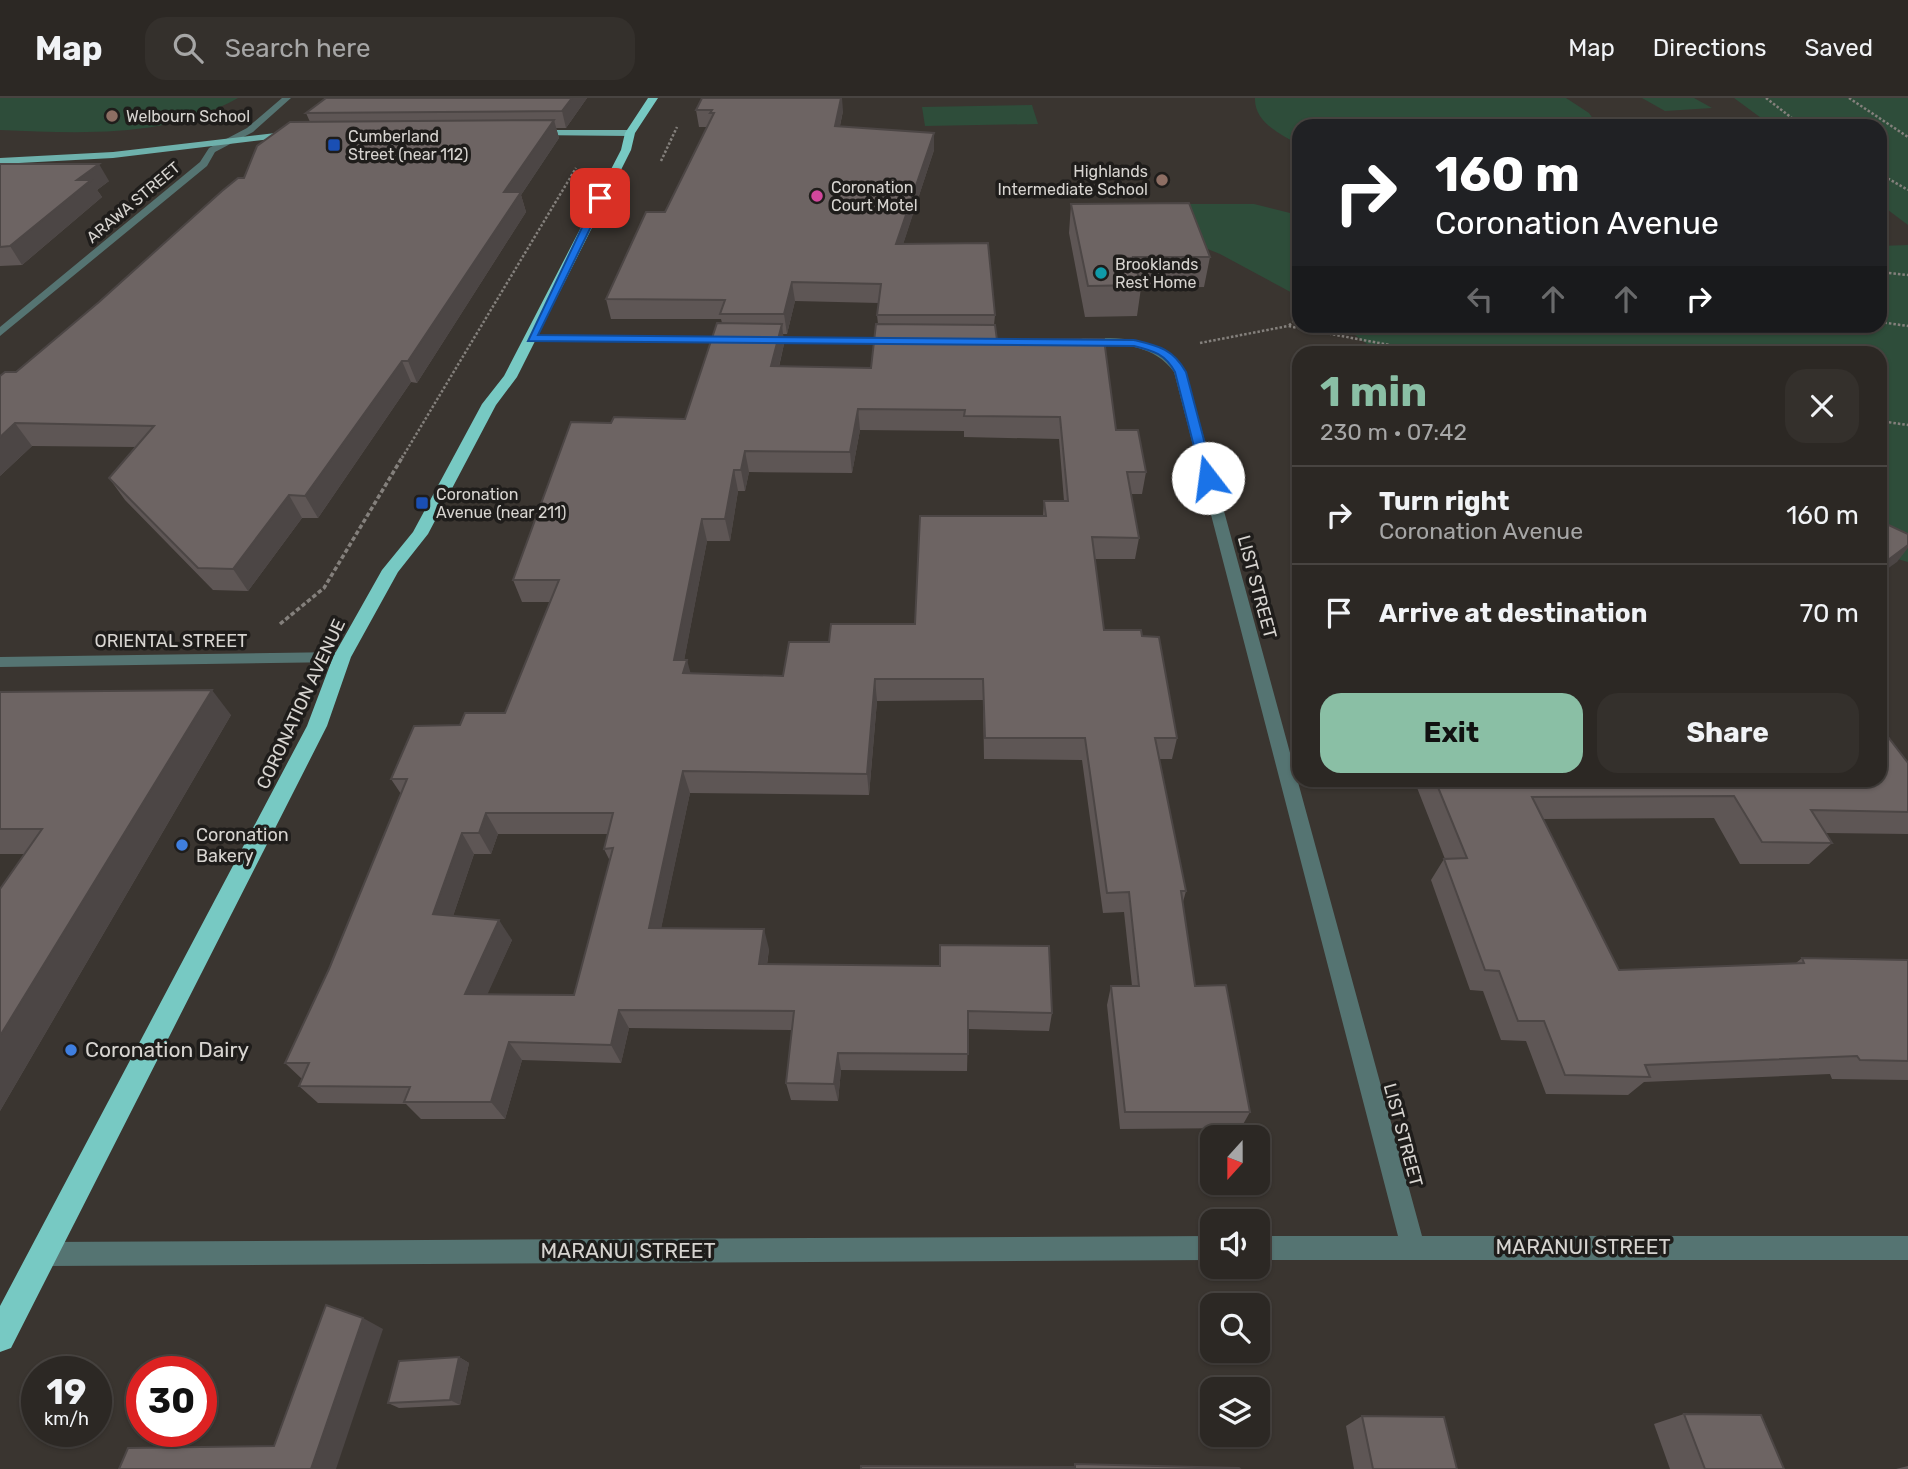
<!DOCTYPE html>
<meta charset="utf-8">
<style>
:root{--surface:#2c2824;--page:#34302c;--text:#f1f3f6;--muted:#a6a6a6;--line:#484441;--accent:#8abfa5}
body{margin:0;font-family:Rubik,sans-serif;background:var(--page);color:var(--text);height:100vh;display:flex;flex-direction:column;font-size:26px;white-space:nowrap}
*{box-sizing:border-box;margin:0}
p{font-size:23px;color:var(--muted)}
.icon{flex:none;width:38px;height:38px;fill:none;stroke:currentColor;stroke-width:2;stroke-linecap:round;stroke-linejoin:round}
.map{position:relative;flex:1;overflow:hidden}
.details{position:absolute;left:1292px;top:248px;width:595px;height:441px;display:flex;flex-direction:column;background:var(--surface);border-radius:21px;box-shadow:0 2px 5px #0004,0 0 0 2px var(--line)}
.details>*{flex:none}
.banner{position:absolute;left:1292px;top:21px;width:595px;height:214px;border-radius:21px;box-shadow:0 2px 5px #0004,0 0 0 2px var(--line);background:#202124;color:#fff;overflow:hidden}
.needle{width:46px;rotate:201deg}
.fabs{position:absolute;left:1200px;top:1027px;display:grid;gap:14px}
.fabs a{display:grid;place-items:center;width:70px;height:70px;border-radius:14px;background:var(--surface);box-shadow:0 2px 5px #0004,0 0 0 2px var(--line);font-size:35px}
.speed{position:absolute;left:21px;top:1258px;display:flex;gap:14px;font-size:35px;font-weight:700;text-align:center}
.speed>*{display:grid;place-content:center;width:91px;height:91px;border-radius:50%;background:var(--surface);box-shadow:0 2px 5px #0004,0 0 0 2px var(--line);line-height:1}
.speed small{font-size:18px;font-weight:400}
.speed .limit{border:10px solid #d22;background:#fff;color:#111}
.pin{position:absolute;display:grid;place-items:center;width:60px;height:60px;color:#fff;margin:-30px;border-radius:14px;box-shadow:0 4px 10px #0006}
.me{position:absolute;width:77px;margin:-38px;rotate:345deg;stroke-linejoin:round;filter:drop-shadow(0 0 5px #0008)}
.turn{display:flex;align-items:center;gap:24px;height:147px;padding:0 28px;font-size:32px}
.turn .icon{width:91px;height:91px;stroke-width:2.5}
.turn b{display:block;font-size:49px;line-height:60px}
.lanes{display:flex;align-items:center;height:66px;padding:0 28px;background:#0003;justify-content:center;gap:35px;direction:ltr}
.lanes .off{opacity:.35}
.round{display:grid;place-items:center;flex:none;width:74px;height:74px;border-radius:21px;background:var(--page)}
.headline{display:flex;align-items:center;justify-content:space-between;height:119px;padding:0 28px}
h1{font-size:42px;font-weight:700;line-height:52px;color:var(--accent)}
.cta{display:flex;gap:14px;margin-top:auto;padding:14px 28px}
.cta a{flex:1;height:80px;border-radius:21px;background:var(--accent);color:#111;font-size:28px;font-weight:700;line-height:80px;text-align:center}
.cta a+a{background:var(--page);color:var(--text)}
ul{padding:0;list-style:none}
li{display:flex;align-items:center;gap:21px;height:98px;padding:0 28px;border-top:2px solid var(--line)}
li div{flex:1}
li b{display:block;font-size:26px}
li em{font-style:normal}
header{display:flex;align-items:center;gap:42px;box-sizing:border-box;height:98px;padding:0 35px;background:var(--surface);border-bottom:2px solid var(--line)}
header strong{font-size:33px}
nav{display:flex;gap:38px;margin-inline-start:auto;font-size:24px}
.search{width:490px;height:63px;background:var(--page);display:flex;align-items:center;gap:18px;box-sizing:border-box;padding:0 24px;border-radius:21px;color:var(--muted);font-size:26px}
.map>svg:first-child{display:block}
.green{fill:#2e4d3a}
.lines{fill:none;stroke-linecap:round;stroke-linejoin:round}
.path-far1{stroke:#84807c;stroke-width:2.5;stroke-dasharray:2.5 2;stroke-linecap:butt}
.path{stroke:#84807c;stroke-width:3.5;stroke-dasharray:4.5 2.5;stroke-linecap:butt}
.minor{fill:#557472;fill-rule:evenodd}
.major{fill:#6eb1ac;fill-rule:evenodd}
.highway{fill:#77c9c3;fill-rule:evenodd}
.wall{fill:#5e5655;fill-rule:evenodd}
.shaded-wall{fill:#4c4645}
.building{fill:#6d6463;stroke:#4c4645;stroke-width:2;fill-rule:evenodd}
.route{fill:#1a73e8;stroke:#114b97;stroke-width:2}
.education-dot{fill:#8d6e63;stroke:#1f1d1b;stroke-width:2.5}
.transit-dot{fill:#1a4fb4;stroke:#1f1d1b;stroke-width:2.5}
.hotel-dot{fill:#d1479c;stroke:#1f1d1b;stroke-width:2.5}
.culture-dot{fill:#0f9aa8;stroke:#1f1d1b;stroke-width:2.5}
.shop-dot{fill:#3f7fe0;stroke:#1f1d1b;stroke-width:2.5}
.labels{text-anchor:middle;stroke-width:7;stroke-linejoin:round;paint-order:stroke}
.far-poi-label{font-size:16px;fill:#d7d4d0;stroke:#1f1d1b;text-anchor:start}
.far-street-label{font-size:16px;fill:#d7d4d0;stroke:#1f1d1b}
.street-label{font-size:18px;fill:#d7d4d0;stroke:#1f1d1b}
.poi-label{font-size:18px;fill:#d7d4d0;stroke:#1f1d1b;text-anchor:start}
.near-poi-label{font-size:21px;fill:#d7d4d0;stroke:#1f1d1b;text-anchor:start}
.near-street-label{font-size:21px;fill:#d7d4d0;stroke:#1f1d1b}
</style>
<header>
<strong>Map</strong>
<div class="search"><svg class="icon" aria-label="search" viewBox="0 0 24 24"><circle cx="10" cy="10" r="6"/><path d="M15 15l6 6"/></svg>Search here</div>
<nav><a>Map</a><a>Directions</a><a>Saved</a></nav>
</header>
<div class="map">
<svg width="1908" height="1371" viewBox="0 0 1908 1371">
<rect width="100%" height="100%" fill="#3a3530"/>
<!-- green -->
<g class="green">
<path d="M 0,0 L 238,0 C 166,41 79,35 0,32 Z"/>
<path d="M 1255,0 L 1566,0 L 1589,15 L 1598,28 L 1298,28 L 1298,46 C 1280,36 1254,24 1255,0 Z"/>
<path d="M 1642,0 L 1694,0 L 1712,10 L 1665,13 Z"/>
<path d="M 1734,0 L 1908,0 L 1908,127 L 1880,106 L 1880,28 L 1772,28 Z"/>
<path d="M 1032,7 L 1038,26 L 925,28 L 922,9 Z"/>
<path d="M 1096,106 L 1254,106 L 1298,117 L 1298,198 L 1220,156 Z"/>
<path d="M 1908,147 L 1908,464 L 1880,456 L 1880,256 L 1379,255 L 1343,228 L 1880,228 L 1880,148 Z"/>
</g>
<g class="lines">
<!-- path-far1 -->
<g class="path-far1">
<path d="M 1766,0 L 1802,28"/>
<path d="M 1849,0 L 1908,39"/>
<path d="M 661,63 L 677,29"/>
<path d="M 1880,76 L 1908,92"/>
<path d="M 1880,174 L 1908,177"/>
<path d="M 1298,220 L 1288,228 L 1438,256"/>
<path d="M 1880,224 L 1908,228"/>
<path d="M 1200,245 L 1288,228"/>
<path d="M 1880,323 L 1908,327"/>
<path d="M 402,360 L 576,70"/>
</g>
<!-- path -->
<path class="path" d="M 280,526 L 324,490 L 403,358"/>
<!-- minor -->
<g class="minor">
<path d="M 282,0 L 291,0 L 253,34 L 215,54 L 207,68 L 0,238 L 0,229 L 200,64 L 209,50 L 247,30 Z"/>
<path d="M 527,238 L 733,238 L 739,241 L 733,244 L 531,243 L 527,242 Z"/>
<path d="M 757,239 L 897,239 L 903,242 L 897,245 L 761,244 L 755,241 Z"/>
<path d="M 1110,240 C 1142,241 1167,247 1186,274 L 1422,1138 L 1908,1138 L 1908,1162 L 1258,1162 L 1258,1138 L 1398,1138 L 1174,274 C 1152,244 1117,246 1083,246 L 1077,243 L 1083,240 Z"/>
<path d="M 342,554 L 350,559 L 342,564 L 0,569 L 0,559 Z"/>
<path d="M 1213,1138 L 1213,1162 L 44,1168 L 35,1165 L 32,1156 L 35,1147 L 44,1144 Z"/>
</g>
<!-- major -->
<g class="major">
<path d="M 534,32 L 630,32 L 634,35 L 630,38 L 531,37 Z"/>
<path d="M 293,33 L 296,38 L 113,60 L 0,66 L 0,60 L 113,54 Z"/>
</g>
<!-- highway -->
<path class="highway" d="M 648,0 L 658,0 L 635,35 L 631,52 L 517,279 L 496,307 L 428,436 L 398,474 L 351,559 L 327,628 L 11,1250 L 0,1254 L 0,1208 L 307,628 L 333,559 L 382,472 L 413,434 L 482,306 L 504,278 L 621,52 L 625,35 Z"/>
</g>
<!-- wall -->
<g class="wall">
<path d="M 326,0 L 587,0 L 566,30 L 556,30 L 559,40 L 521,97 L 526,114 L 417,285 L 411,284 L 318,420 L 302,420 L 248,493 L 213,492 L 125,402 L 109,380 L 135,349 L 32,348 L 0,378 L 16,274 L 99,204 L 310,24 L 306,15 Z"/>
<path d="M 696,12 L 843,13 L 840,28 L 934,52 L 903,146 L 995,217 L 994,227 L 997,242 L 1116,332 L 1146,374 L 1142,396 L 1131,396 L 1139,440 L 1135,461 L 1095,461 L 1104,532 L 1142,538 L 1177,640 L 1172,661 L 1159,661 L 1186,793 L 1183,804 L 1195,888 L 1250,1014 L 1241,1030 L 1120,1031 L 1107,907 L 1111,888 L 1132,888 L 1124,814 L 1103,815 L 1082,662 L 984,661 L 983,602 L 877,603 L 869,697 L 690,695 L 661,830 L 769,851 L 767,867 L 1052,915 L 1049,933 L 968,931 L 967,973 L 841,972 L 838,1003 L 791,1002 L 786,985 L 792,932 L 629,930 L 621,965 L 522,962 L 505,1021 L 421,1021 L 406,1006 L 318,1005 L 299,988 L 302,981 L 285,965 L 329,871 L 401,696 L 391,681 L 460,627 L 505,615 L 550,504 L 522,504 L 513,482 L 611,325 L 685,321 L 722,225 L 721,221 L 611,221 L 606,201 L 665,114 L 707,29 L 699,29 ZM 795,203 L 879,205 L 877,217 L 878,226 L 871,270 L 779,269 L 784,246 L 783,236 L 787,236 ZM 860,332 L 964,333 L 964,339 L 1059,341 L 1064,403 L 1044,403 L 1043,418 L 915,526 L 829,544 L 783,578 L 691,576 L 684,562 L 707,443 L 730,443 L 738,393 L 745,393 L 749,374 L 852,375 ZM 498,736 L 608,736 L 604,751 L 610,763 L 574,897 L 487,896 L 512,842 L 453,818 L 474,756 L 491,756 Z"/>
<path d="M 0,66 L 109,83 L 97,92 L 102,99 L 22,167 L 0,168 Z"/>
<path d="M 1071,106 L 1210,159 L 1204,189 L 1141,190 L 1137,218 L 1085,219 L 1069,135 Z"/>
<path d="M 1296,334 L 1298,334 L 1298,379 L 1290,355 Z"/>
<path d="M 0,594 L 231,617 L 0,1013 L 0,791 L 25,756 L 0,756 Z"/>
<path d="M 1908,665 L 1908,736 L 1826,735 L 1832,745 L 1809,766 L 1740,766 L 1714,720 L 1543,721 L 1619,872 L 1796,865 L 1802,860 L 1908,862 L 1908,982 L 1832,981 L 1830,976 L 1644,984 L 1628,997 L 1546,996 L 1526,943 L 1501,942 L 1483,893 L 1470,892 L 1431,782 L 1444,761 L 1445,761 L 1414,682 L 1880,682 Z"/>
<path d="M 459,1259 L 469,1265 L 460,1307 L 399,1310 L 388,1305 Z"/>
<path d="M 1684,1316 L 1784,1371 L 1670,1371 L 1654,1326 Z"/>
<path d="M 1362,1318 L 1457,1371 L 1354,1371 L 1346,1328 Z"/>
<path d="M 1908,1368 L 1908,1371 L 1896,1371 Z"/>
</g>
<!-- shaded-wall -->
<g class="shaded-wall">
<path d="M 572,0 L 587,0 L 566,30 L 562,13 Z"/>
<path d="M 841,0 L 842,0 L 843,13 L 836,45 L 835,28 Z"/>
<path d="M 554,22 L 559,40 L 521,97 L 526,114 L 417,285 L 408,263 L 504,94 Z"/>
<path d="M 934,35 L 934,52 L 897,165 L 896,146 Z"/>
<path d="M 99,66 L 109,83 L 97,92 L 102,99 L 22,167 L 10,148 L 77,82 Z"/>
<path d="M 792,184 L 795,203 L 787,236 L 784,216 Z"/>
<path d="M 782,226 L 784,246 L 774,289 L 771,268 Z"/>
<path d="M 402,263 L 411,284 L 318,420 L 305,398 Z"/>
<path d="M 858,311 L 860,332 L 852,375 L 850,354 Z"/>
<path d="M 15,325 L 32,348 L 0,378 L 0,339 Z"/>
<path d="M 745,353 L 749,374 L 745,393 L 741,372 Z"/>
<path d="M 734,372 L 738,393 L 730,443 L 725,421 Z"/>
<path d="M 289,397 L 302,420 L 248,493 L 233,471 Z"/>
<path d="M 702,421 L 707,443 L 680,584 L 674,562 Z"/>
<path d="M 1908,447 L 1908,450 L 1897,464 L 1880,476 L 1880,468 Z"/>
<path d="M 687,562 L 693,584 L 683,575 Z"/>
<path d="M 875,581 L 877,603 L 869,697 L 867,676 Z"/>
<path d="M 212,592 L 231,617 L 0,1013 L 0,938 Z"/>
<path d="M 683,673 L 690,695 L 657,850 L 649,830 Z"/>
<path d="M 486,715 L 498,736 L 491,756 L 479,735 Z"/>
<path d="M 462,735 L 474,756 L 447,836 L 433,816 Z"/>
<path d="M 499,822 L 512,842 L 479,915 L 465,896 Z"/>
<path d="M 764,831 L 769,851 L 764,886 L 759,866 Z"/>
<path d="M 619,912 L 629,930 L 621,965 L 611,947 Z"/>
<path d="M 509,944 L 522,962 L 505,1021 L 491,1004 Z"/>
<path d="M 838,955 L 841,972 L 838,1003 L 834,986 Z"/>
<path d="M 363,1220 L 383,1231 L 336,1371 L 311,1371 Z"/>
<path d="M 459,1259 L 469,1265 L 460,1307 L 450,1302 Z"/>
</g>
<!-- building -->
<g class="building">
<path d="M 326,0 L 572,0 L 562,13 L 306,15 Z"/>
<path d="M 702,0 L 841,0 L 835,28 L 934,35 L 896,146 L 988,145 L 995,217 L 877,217 L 881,186 L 792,184 L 784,216 L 720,216 L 725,202 L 606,201 L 646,114 L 665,114 L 714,15 L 710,15 L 712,12 L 696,12 Z"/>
<path d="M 554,22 L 504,94 L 521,94 L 408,263 L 402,263 L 305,398 L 289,397 L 233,471 L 198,470 L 109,380 L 154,328 L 15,325 L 0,339 L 0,278 L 5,274 L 16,274 L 99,204 L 222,93 L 238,80 L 244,80 L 257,48 L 290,24 Z"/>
<path d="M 0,66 L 99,66 L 77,82 L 91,82 L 10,148 L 0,149 Z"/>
<path d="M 1189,105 L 1210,159 L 1133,159 L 1141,187 L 1088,188 L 1071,106 Z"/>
<path d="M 717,225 L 782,226 L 771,268 L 871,270 L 876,226 L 995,227 L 997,242 L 1104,241 L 1116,332 L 1138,332 L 1146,374 L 1127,374 L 1139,440 L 1092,439 L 1104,532 L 1141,532 L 1142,538 L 1159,539 L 1177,640 L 1155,640 L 1186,793 L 1181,793 L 1195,888 L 1226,887 L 1250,1014 L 1125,1014 L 1111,888 L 1139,888 L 1129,794 L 1107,795 L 1085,640 L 985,640 L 983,581 L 875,581 L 867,676 L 683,673 L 649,830 L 764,831 L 759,866 L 940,868 L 940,847 L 1049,848 L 1052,915 L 968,913 L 968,956 L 838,955 L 834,986 L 786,985 L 794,913 L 619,912 L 611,947 L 509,944 L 491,1004 L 404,1004 L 410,989 L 299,988 L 309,965 L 285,965 L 329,871 L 407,681 L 391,681 L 414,628 L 460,627 L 465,615 L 505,615 L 559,482 L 513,482 L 571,324 L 611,325 L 614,319 L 685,321 ZM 858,311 L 965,312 L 964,318 L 1060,319 L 1068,403 L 1044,403 L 1046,418 L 920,418 L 915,526 L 831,526 L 829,544 L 789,544 L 783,578 L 683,575 L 687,562 L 674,562 L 702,421 L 725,421 L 734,372 L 741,372 L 745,353 L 850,354 ZM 486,715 L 613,715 L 604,751 L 613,750 L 574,897 L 465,896 L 499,822 L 433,816 L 462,735 L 479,735 Z"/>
<path d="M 1880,423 L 1908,436 L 1908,447 L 1880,468 Z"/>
<path d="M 212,592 L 0,938 L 0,791 L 42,731 L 0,731 L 0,594 Z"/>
<path d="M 1880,638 L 1888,639 L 1908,665 L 1908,714 L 1811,712 L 1832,745 L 1762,744 L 1734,698 L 1532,699 L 1619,872 L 1804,865 L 1802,860 L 1908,862 L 1908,963 L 1860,962 L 1857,958 L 1645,967 L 1650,979 L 1565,977 L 1544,923 L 1518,923 L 1499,873 L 1485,872 L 1444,761 L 1467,760 L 1435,682 L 1880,682 Z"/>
<path d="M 326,1207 L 363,1220 L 311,1371 L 119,1371 L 128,1350 L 274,1348 Z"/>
<path d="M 459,1259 L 450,1302 L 388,1305 L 399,1263 Z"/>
<path d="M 1684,1316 L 1761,1317 L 1784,1371 L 1705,1371 Z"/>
<path d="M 1362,1318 L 1444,1319 L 1457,1371 L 1373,1371 Z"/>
<path d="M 1075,1366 L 1239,1370 L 1240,1371 L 861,1371 L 861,1368 L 1075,1369 Z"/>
</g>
<!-- route -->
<path class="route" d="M 600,98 L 605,100 L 538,237 L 1134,242 C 1159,248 1173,251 1186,274 L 1214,380 L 1208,384 L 1202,380 L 1175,274 C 1165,256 1154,253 1134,248 L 528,243 L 596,100 Z"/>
<!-- markers -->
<g class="education-dot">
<circle cx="112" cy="18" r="7"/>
<circle cx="1162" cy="82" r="7"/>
</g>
<g class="transit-dot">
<rect x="327" y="40" width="14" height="14" rx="3.5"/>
<rect x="415" y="398" width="14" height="14" rx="3.5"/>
</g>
<circle class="hotel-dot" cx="817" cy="98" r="7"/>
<circle class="culture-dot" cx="1101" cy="175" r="7"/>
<g class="shop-dot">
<circle cx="182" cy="747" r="7"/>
<circle cx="71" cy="952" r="7"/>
</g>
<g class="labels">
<!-- far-poi labels -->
<g class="far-poi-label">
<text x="126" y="24">Welbourn School</text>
<text x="348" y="44">Cumberland<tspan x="348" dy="18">Street (near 112)</tspan></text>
<text x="1148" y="79" text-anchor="end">Highlands<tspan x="1148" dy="18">Intermediate School</tspan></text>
<text x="831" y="95">Coronation<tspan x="831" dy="18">Court Motel</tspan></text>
<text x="1115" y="172">Brooklands<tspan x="1115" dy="18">Rest Home</tspan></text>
<text x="436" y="402">Coronation<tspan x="436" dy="18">Avenue (near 211)</tspan></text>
</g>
<!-- far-street labels -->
<g class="far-street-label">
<text transform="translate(133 104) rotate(-40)" y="6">ARAWA STREET</text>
</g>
<!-- street labels -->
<g class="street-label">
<text transform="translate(1257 489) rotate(75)" y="6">LIST STREET</text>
<text x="171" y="549">ORIENTAL STREET</text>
<text transform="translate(301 606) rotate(-65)" y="6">CORONATION AVENUE</text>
<text transform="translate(1403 1037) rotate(75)" y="6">LIST STREET</text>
</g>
<!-- poi labels -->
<g class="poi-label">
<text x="196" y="743">Coronation<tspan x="196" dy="21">Bakery</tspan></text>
</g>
<!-- near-poi labels -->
<g class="near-poi-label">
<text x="85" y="959">Coronation Dairy</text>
</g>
<!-- near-street labels -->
<g class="near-street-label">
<text x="1583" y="1156">MARANUI STREET</text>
<text x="628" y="1160">MARANUI STREET</text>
</g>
</g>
</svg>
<div class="fabs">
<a><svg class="needle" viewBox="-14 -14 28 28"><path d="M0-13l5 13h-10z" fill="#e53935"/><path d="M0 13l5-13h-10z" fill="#a6a6a6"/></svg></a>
<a><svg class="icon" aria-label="sound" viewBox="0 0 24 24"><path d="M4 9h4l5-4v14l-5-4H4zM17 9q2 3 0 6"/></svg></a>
<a><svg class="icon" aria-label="search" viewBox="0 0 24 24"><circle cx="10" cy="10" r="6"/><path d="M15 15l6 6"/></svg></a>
<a><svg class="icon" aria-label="layers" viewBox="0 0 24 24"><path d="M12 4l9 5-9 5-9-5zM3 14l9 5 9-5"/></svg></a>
</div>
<div class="speed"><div>19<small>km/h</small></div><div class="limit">30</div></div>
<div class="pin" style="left:600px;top:100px;background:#d93025"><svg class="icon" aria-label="arrive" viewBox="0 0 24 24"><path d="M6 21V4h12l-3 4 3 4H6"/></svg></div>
<svg class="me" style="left:1208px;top:380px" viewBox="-20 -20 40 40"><circle r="19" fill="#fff"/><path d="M0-13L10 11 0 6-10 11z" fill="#1a73e8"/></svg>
<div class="banner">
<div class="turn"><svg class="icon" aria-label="right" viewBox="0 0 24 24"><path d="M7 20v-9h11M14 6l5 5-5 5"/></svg><div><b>160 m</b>Coronation Avenue</div></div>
<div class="lanes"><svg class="icon off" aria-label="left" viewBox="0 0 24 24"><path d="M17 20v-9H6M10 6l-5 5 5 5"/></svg><svg class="icon off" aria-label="ahead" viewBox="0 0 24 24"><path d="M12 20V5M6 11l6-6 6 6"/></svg><svg class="icon off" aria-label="ahead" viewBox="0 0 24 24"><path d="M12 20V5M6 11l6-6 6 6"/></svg><svg class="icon" aria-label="right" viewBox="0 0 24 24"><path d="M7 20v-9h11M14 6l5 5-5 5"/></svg></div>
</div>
<section class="details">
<div class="headline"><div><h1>1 min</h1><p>230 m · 07:42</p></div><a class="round"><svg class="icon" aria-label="close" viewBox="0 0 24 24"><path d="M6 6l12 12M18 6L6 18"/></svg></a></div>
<ul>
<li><svg class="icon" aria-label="right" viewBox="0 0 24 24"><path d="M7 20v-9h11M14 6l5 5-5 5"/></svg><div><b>Turn right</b><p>Coronation Avenue</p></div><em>160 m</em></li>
<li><svg class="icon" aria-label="arrive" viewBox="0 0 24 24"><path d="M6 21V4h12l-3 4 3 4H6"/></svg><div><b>Arrive at destination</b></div><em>70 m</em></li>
</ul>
<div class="cta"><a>Exit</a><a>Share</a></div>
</section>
</div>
